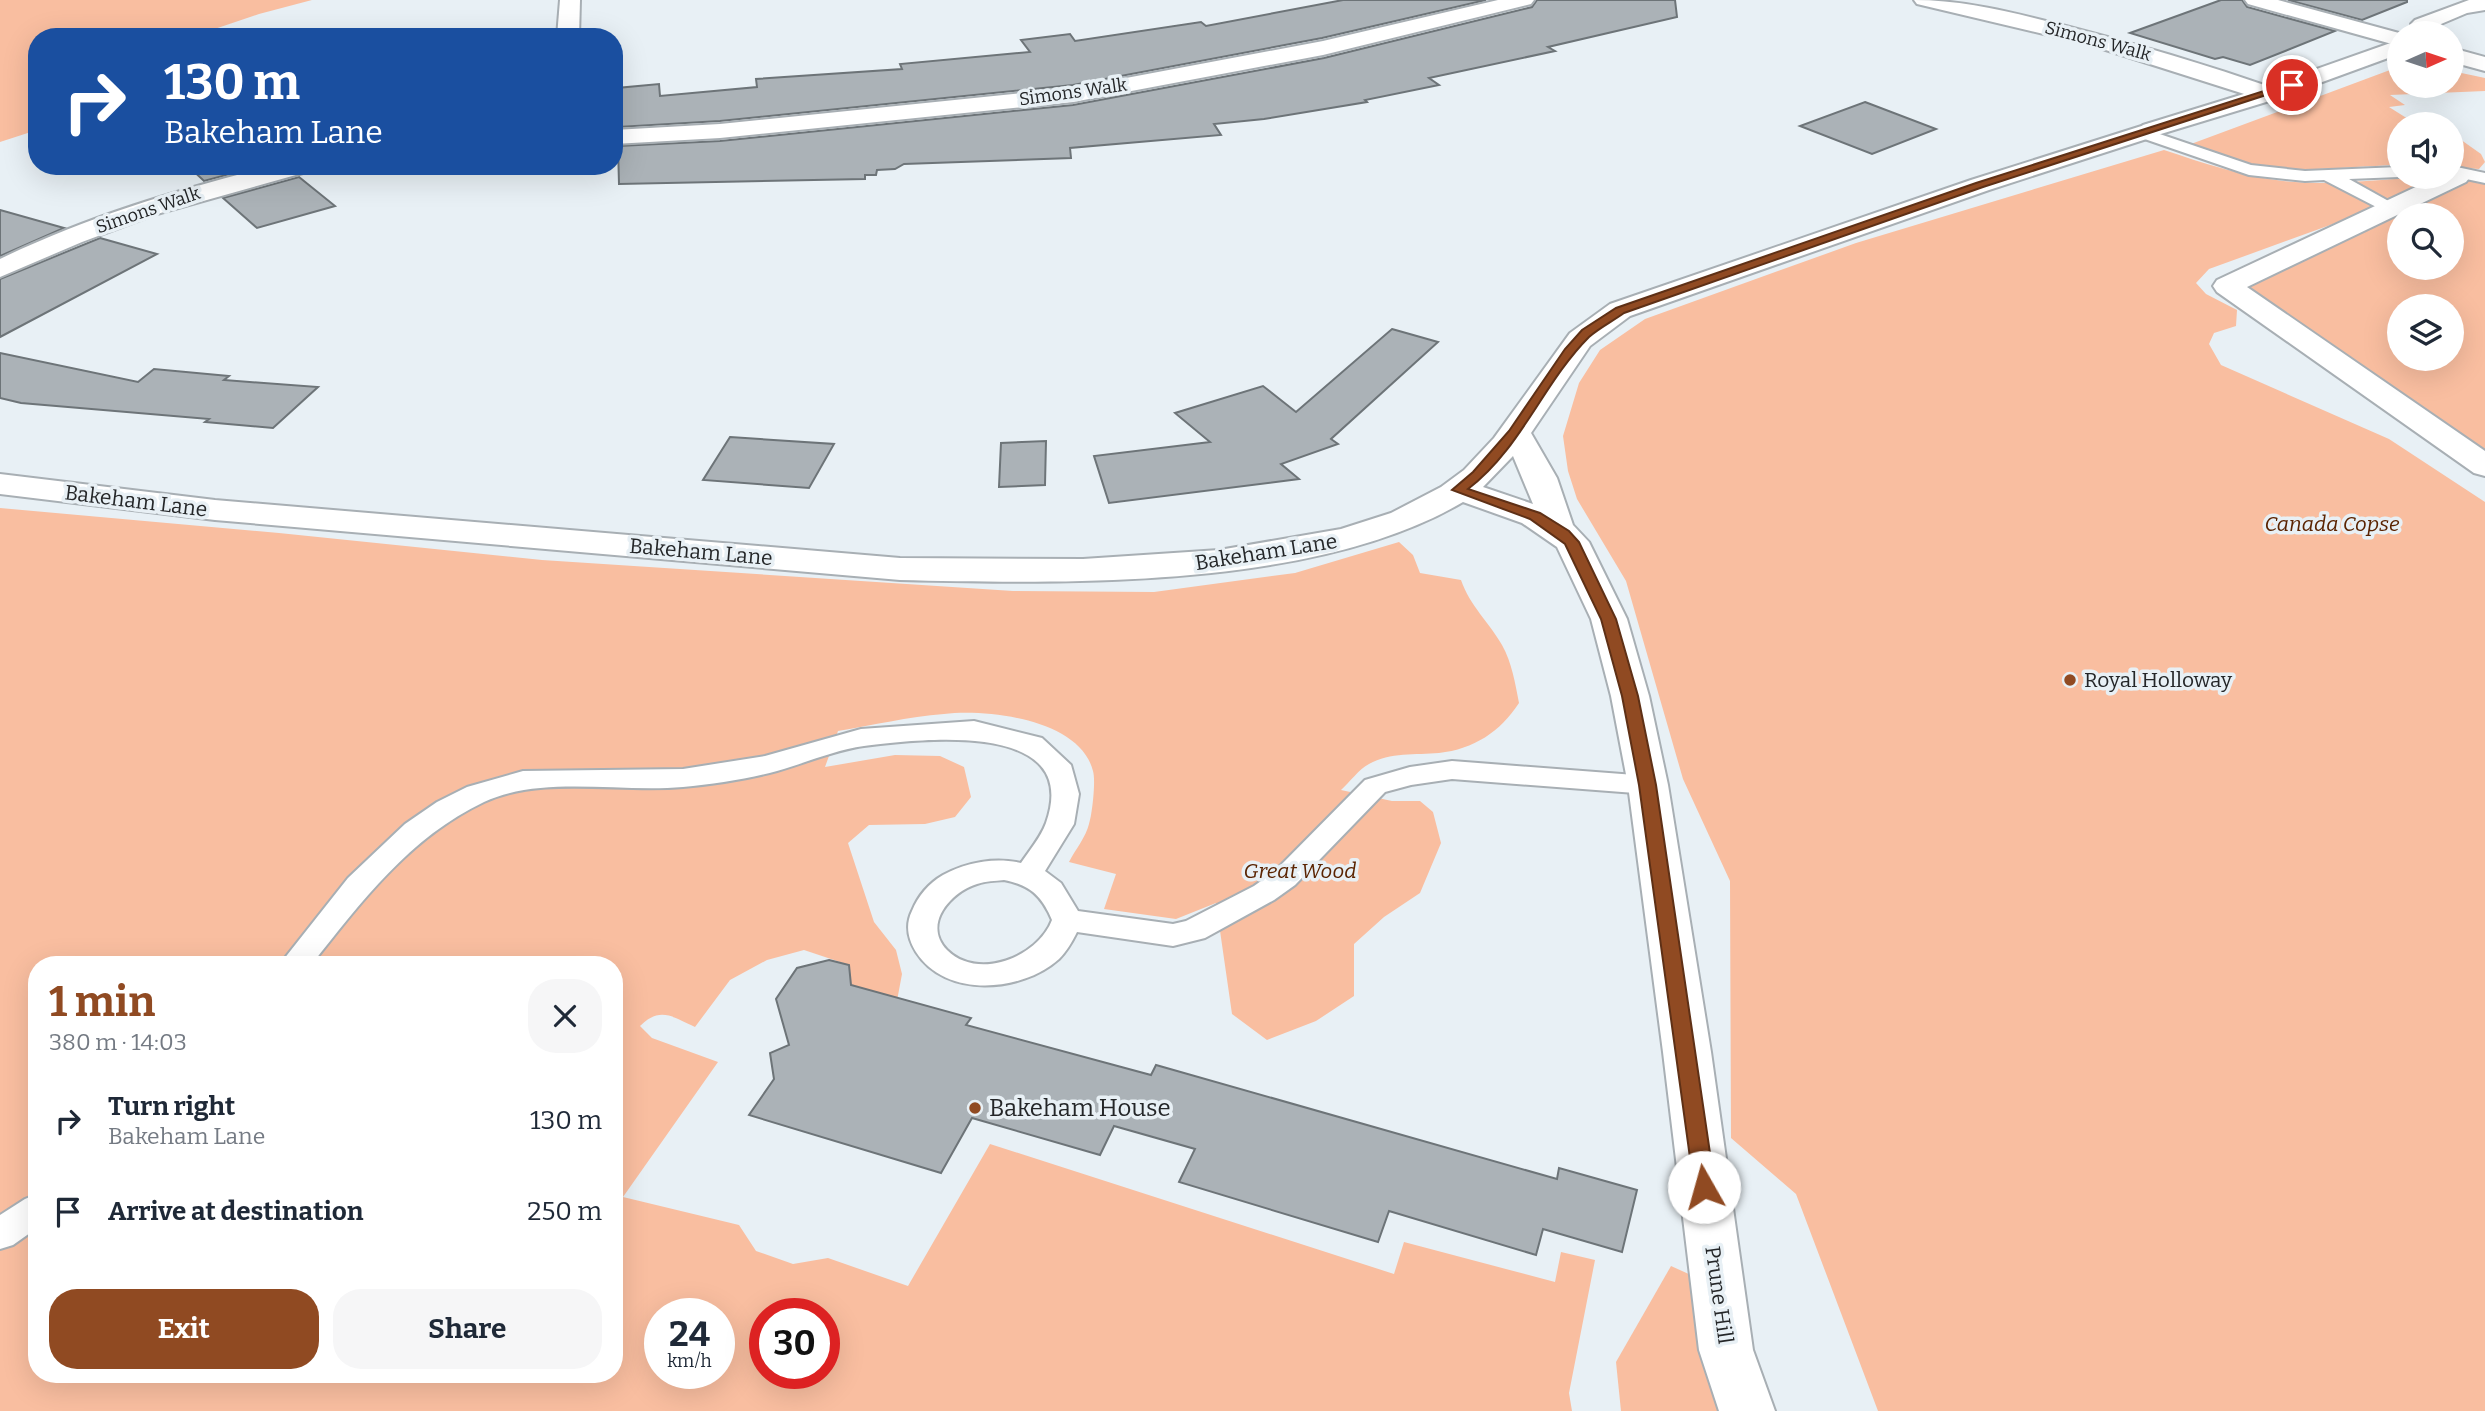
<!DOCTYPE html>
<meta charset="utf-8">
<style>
:root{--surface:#fff;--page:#f6f6f7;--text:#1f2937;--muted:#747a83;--accent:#904a22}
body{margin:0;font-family:Bitter,serif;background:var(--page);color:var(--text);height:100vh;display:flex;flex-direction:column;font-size:26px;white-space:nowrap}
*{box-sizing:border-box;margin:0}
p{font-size:23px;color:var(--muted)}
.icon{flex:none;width:38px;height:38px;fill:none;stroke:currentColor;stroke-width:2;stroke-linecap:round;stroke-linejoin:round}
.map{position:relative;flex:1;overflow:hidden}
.details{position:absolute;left:28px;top:956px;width:595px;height:427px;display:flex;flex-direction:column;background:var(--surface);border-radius:28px;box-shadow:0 7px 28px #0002}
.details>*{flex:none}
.top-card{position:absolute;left:28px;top:28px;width:595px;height:147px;border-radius:28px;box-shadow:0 7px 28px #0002;background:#1a4fa0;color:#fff;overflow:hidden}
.needle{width:46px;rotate:87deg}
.fabs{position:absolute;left:2387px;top:21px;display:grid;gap:14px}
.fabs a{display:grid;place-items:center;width:77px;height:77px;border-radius:50%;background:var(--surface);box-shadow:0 7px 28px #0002;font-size:35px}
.speed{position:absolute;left:644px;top:1298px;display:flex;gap:14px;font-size:35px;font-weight:700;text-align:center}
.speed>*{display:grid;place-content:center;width:91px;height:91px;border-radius:50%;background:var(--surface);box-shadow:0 7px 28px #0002;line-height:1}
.speed small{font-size:18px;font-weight:400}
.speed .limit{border:10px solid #d22;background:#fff;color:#111}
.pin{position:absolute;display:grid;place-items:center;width:60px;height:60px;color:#fff;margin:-30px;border:4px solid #fff;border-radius:50%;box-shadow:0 2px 7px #0007}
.me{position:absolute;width:77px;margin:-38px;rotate:353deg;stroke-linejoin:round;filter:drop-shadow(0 0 5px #0008)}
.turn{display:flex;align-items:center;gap:24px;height:147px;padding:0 21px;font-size:32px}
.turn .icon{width:91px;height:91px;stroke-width:2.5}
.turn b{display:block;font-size:49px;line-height:60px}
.round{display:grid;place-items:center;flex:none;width:74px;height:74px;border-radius:28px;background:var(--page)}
.overview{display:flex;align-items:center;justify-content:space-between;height:119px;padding:0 21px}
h1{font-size:42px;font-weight:700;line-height:52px;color:var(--accent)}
.primary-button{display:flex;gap:14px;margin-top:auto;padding:14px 21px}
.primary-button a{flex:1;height:80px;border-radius:28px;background:var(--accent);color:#fff;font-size:28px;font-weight:700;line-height:80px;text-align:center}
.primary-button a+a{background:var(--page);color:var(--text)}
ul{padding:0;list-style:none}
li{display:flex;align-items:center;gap:21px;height:91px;padding:0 21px}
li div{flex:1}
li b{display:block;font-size:26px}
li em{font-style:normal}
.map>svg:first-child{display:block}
.green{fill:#f9bea0;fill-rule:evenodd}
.building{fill:#abb2b7;stroke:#6d7478;stroke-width:2}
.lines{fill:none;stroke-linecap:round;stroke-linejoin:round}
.service-casing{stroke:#a8afb4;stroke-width:4}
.pedestrian-casing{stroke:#a8afb4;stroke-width:4}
.minor-casing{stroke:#a8afb4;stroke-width:4}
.tertiary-casing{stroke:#a8afb4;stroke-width:4}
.primary-casing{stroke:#a8afb4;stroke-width:4}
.service{fill:#fff;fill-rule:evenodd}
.pedestrian{fill:#fff;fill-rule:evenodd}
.minor{fill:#fff;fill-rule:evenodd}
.tertiary{fill:#fff;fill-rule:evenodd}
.primary{fill:#fff;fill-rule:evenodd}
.route{fill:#904a22;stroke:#5e3016;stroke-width:2}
.poi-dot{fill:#904a22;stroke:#e8f0f5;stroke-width:2.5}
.labels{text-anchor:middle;stroke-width:7;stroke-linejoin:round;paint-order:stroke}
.far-street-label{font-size:18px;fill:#242628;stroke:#e8f0f5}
.street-label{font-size:21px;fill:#242628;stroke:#e8f0f5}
.park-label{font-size:21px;font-style:italic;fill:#5a2300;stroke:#e8f0f5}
.poi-label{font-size:21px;fill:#242628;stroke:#e8f0f5;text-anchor:start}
.near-poi-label{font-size:24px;fill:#242628;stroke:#e8f0f5;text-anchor:start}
</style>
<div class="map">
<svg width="2485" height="1411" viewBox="0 0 2485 1411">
<rect width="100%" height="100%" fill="#e8f0f5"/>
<!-- green -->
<g class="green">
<path d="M 0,0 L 312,0 L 259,14 L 191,37 L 37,37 L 37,130 L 0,142 Z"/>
<path d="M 2399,69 L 2399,86 L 2452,86 L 2452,71 L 2485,78 L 2485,91 L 2390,95 L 2405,105 L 2389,107 L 2416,124 L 2399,124 L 2399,165 C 2352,166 2306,173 2258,166 C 2235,162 2213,152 2191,144 L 2390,70 Z"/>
<path d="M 2452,137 L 2457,137 L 2481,154 L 2485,162 L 2479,169 L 2452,167 Z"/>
<path d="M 2164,150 C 2203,163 2242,176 2283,181 C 2336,187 2390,177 2444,177 L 2369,211 L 2209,269 L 2196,283 L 2206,294 L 2237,310 L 2236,326 L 2214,333 L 2209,344 L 2221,365 L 2389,439 L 2485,502 L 2485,1411 L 1878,1411 L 1796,1194 L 1731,1138 L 1730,881 L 1683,779 L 1626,581 L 1577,499 L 1568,471 L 1563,436 L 1579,383 L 1600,350 L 1645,319 L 1856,243 Z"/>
<path d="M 2470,178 L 2485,181 L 2485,460 L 2255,293 L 2249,285 ZM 2399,215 L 2452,215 L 2452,268 L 2399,268 ZM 2399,306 L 2452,306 L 2452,359 L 2399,359 Z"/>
<path d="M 0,508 L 279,533 L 542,560 L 1013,591 L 1154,592 L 1295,573 L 1399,542 L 1413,555 L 1420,573 L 1461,580 C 1470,606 1489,622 1502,645 C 1512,663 1515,683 1519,703 C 1500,732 1474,749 1439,753 C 1416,755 1390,752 1369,764 C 1359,769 1350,782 1341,790 L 1392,801 L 1420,801 L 1433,812 L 1441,843 L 1420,893 L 1384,917 L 1354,944 L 1354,996 L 1316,1021 L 1267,1040 L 1232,1014 L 1216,903 L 1176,919 L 1104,909 L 1116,874 L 1069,862 C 1075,850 1086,837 1089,824 C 1092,815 1096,781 1093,771 C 1080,719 988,709 944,714 C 908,717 873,725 838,731 L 825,767 L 895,755 L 940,756 L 964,767 L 971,797 L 955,817 L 925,824 L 869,825 L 848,843 L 874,922 L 896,950 L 902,974 L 896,1006 L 852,993 L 849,965 L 804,950 L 767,960 L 730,980 L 695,1027 C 673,1017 660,1006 640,1026 L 652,1038 L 718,1062 L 623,1197 L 739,1225 L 756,1251 L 793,1264 L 828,1258 L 908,1286 L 990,1144 L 1394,1274 L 1404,1242 L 1555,1282 L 1561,1252 L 1595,1260 L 1569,1393 L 1572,1411 L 0,1411 ZM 37,964 L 614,964 L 614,1374 L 37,1374 ZM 660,1314 L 719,1314 L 719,1374 L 660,1374 ZM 765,1314 L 824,1314 L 824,1374 L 765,1374 Z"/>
<path d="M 1671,1266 L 1702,1280 L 1732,1411 L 1621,1411 L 1616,1362 Z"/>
</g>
<!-- building -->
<g class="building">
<path d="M 1343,0 L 1486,0 L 1322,38 L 1073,85 L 720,121 L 618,127 L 617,88 L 659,84 L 660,96 L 757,87 L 756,79 L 902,69 L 900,64 L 1030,52 L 1021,40 L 1070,34 L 1075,41 L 1201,22 L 1206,26 Z"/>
<path d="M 1537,0 L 1675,0 L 1677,17 L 1548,47 L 1555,51 L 1429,78 L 1439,85 L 1365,100 L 1367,102 L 1264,119 L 1214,124 L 1221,135 L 1070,148 L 1071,158 L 904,164 L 895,169 L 877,170 L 876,175 L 865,175 L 865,179 L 619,184 L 618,146 L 720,141 L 1073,105 L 1324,58 L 1532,7 Z"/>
<path d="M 2221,0 L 2242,0 L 2247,7 L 2335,31 L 2250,65 L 2223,57 L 2215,59 L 2130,33 Z"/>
<path d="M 2288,0 L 2407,0 L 2407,2 L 2362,20 Z"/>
<path d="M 1865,102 L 1936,129 L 1872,154 L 1800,126 Z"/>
<path d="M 188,166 L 260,166 L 204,181 Z"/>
<path d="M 299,177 L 335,206 L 257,228 L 223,198 Z"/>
<path d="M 0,210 L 64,228 L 0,256 Z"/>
<path d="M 100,238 L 157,254 L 0,337 L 0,279 Z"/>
<path d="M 1392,329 L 1438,342 L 1331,439 L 1338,444 L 1281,464 L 1299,479 L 1109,503 L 1094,456 L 1210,442 L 1175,413 L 1263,386 L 1296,412 Z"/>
<path d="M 0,353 L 138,382 L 154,369 L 229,376 L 224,380 L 318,387 L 273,428 L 205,422 L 209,419 L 21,403 L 0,398 Z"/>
<path d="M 730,437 L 834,444 L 809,488 L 703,480 Z"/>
<path d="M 1046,441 L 1045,485 L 999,487 L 1001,443 Z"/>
<path d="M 829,960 L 849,965 L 851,985 L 971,1018 L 966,1025 L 1151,1075 L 1156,1065 L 1557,1179 L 1559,1168 L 1637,1190 L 1622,1252 L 1543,1229 L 1536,1255 L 1389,1211 L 1378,1242 L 1179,1182 L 1195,1149 L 1114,1126 L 1100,1155 L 972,1118 L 941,1173 L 749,1115 L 774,1079 L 770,1053 L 789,1045 L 776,999 L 797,968 Z"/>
</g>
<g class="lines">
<!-- service casing -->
<g class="service-casing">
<g id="service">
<path d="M 2142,128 L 2251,165 L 2305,171 L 2399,167 L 2399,177 L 2349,179 L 2401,208 L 2392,213 L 2386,212 L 2324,180 L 2305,181 L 2249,175 L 2136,136 L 2134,133 Z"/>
<path d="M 2452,166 L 2485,173 L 2485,183 L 2452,176 Z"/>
<path d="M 974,721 L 1042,738 L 1071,765 L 1079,794 L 1074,824 L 1045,871 L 1061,883 L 1078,911 L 1173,924 L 1186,921 L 1254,886 L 1275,871 L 1365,780 L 1410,767 L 1452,761 L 1648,776 L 1658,779 L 1662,785 L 1658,791 L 1648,794 L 1452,779 L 1411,785 L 1385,792 L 1295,885 L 1274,900 L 1205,938 L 1173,946 L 1077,932 C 1072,942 1067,951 1059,959 C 1021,993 945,998 916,952 C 908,939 905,925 912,911 C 918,896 929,883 943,875 C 967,862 995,857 1021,863 C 1029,851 1041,837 1046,823 C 1083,719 920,739 864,746 C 835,750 805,763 777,771 C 748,779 714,784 683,787 C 620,793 541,775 484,802 C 410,837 361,902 312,964 L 280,964 L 348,878 L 405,824 L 437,802 L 467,787 L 523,771 L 683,769 L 765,756 L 861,729 ZM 1004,880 C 1030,885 1042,896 1052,920 C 1038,957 978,981 947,950 C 922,924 951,892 977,884 C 986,881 995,881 1004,880 Z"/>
<path d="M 37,1194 L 37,1228 L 13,1245 L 0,1249 L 0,1215 L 25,1199 Z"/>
</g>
</g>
<!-- pedestrian casing -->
<g class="pedestrian-casing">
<path id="pedestrian" d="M 2457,169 L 2466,172 L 2470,177 L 2466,182 L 2247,287 L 2485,451 L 2485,476 L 2474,473 L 2217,292 L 2213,286 L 2217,280 L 2437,177 L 2452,177 L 2452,171 Z"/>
</g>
<!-- minor casing -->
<g class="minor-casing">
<g id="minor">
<path d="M 560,0 L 580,0 L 579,37 L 557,37 Z"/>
<path d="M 1498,0 L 1534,0 L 1531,4 L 1323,55 L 1073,102 L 720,138 L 614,144 L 614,130 L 720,124 L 1073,88 L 1323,41 Z"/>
<path d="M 1914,0 C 1966,0 2015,13 2066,26 C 2137,44 2207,65 2276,89 L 2279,94 L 2276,99 L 2260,99 L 2090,45 L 1917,4 Z"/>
<path d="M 2151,123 L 2159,125 L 2163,130 L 2159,135 L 1989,190 L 1630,316 L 1590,346 L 1531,433 L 1557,478 L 1573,525 L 1589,542 L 1627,619 L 1649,696 L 1668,785 L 1711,1052 L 1753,1350 L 1775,1411 L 1719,1411 L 1699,1350 L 1663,1052 L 1628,785 L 1611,696 L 1591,619 L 1557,547 L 1522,523 L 1463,502 C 1316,589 1068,584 900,580 L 215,520 L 0,494 L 0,474 L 215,500 L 900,558 L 1083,559 L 1219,550 L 1341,529 L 1391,513 L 1441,487 L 1464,470 L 1494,438 L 1570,333 L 1610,304 L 1971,180 ZM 1513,456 L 1533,504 L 1483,487 Z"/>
<path d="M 271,166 L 313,166 L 310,171 L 157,214 L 82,242 L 0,277 L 0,259 C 86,217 178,190 271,166 Z"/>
</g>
</g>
<!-- tertiary casing -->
<g class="tertiary-casing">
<path id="tertiary" d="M 2399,40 L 2399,54 L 2276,99 L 2151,137 L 2143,135 L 2139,130 L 2143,125 L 2260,89 Z"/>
</g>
<!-- primary casing -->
<g class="primary-casing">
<g id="primary">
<path d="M 2245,0 L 2278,0 L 2399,33 L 2399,46 L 2248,4 Z"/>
<path d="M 2469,0 L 2485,0 L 2485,10 L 2467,13 L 2434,27 L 2437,33 L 2415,33 L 2411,24 L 2415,20 Z"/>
<path d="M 2452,48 L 2485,57 L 2485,71 L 2452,62 Z"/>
</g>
</g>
<!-- service -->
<use href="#service" class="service"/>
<!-- pedestrian -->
<use href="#pedestrian" class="pedestrian"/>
<!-- minor -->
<use href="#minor" class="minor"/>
<!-- tertiary -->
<use href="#tertiary" class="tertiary"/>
<!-- primary -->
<use href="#primary" class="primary"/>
</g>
<!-- route -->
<path class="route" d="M 2289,83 L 2297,85 L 1983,187 L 1624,313 C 1613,321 1599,328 1589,337 C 1543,383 1521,449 1468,489 L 1540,513 L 1569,531 L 1579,542 L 1616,619 L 1638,696 L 1656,785 L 1715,1187 L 1712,1193 L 1704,1196 L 1697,1193 L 1694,1187 L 1639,785 L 1622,696 L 1601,619 L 1565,544 L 1530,519 L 1452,490 L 1473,472 L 1509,431 L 1565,349 L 1582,330 L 1616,308 L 1976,183 Z"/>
<!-- markers -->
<g class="poi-dot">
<circle cx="2070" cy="680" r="7"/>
<circle cx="975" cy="1108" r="7"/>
</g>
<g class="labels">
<!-- far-street labels -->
<g class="far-street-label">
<text transform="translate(2098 41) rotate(15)" y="6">Simons Walk</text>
<text transform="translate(1073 92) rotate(-8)" y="6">Simons Walk</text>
<text transform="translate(148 210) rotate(-19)" y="6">Simons Walk</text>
</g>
<!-- street labels -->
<g class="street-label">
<text transform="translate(136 501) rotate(7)" y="7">Bakeham Lane</text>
<text transform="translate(701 552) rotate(5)" y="7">Bakeham Lane</text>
<text transform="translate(1266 552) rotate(-9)" y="7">Bakeham Lane</text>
<text transform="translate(1719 1295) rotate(82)" y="7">Prune Hill</text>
</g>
<!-- park labels -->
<g class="park-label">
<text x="2332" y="531">Canada Copse</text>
<text x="1300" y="878">Great Wood</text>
</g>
<!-- poi labels -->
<g class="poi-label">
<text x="2084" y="687">Royal Holloway</text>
</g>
<!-- near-poi labels -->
<g class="near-poi-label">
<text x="989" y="1116">Bakeham House</text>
</g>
</g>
</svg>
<div class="fabs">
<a><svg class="needle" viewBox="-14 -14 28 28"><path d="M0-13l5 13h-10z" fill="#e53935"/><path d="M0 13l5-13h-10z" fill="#747a83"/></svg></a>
<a><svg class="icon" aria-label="sound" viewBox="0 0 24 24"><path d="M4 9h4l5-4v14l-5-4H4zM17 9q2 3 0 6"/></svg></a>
<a><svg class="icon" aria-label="search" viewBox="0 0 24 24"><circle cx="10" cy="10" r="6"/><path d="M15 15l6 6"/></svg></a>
<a><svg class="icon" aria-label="layers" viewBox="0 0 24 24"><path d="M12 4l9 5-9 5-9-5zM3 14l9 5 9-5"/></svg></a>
</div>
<div class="speed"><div>24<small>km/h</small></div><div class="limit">30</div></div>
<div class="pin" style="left:2292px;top:85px;background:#d93025"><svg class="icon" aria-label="arrive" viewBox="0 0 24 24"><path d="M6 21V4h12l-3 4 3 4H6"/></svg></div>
<svg class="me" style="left:1704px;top:1187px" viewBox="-20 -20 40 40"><circle r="19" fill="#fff"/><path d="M0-13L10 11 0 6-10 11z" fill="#904a22"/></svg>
<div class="top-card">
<div class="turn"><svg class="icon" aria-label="right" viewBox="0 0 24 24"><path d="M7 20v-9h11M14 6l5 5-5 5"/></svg><div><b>130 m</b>Bakeham Lane</div></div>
</div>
<section class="details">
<div class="overview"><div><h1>1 min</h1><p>380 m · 14:03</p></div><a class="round"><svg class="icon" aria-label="close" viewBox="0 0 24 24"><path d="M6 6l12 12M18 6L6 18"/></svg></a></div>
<ul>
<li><svg class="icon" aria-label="right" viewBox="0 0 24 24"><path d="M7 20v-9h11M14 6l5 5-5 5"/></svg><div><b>Turn right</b><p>Bakeham Lane</p></div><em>130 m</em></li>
<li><svg class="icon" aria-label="arrive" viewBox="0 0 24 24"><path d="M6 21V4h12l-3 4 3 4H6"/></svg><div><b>Arrive at destination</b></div><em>250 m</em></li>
</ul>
<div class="primary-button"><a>Exit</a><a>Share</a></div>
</section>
</div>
